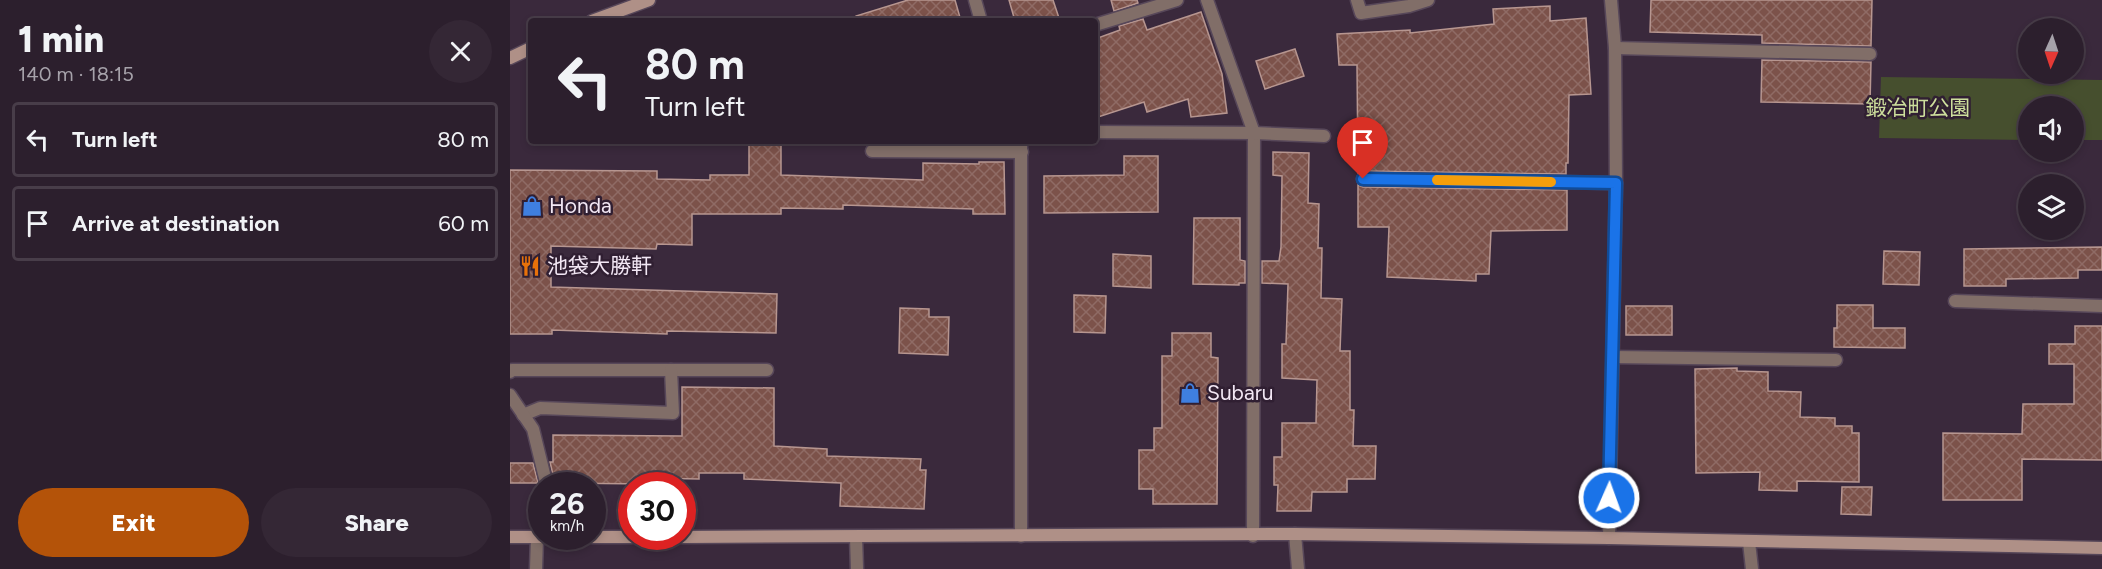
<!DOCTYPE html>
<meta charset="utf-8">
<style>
:root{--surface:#2c1f2d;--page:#342735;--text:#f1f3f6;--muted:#a6a2aa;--line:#483d49;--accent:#b45309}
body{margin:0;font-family:Figtree,"Noto Sans JP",sans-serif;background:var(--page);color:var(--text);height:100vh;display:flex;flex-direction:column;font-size:22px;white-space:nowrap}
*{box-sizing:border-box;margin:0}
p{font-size:20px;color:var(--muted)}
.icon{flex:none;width:33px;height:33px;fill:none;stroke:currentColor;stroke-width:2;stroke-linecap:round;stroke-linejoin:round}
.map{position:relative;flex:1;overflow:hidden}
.panel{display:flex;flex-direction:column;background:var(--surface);width:510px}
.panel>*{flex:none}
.banner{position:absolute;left:18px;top:18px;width:570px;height:126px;border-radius:6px;box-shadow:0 3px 9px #0003,0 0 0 2px var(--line);background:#2c1f2d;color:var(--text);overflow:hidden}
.needle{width:39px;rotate:183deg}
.fabs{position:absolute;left:1508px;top:18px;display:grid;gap:12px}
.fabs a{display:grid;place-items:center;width:66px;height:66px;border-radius:50%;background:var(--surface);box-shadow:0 3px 9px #0003,0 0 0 2px var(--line);font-size:30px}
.speed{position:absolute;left:18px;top:472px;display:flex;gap:12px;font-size:30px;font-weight:700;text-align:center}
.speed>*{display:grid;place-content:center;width:78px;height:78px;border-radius:50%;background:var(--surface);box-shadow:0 3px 9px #0003,0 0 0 2px var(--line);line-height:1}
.speed small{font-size:15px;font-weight:400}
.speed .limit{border:9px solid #d22;background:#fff;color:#111}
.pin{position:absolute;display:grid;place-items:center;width:51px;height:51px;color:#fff;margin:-62px -26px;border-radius:50% 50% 50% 0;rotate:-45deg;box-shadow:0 0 6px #0007}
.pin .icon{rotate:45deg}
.me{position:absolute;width:66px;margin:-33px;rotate:2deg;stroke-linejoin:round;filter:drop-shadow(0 0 4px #0008)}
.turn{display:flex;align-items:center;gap:21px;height:126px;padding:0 18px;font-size:27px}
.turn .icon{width:78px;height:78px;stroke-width:2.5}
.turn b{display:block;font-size:42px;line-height:51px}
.round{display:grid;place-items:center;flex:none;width:63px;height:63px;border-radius:32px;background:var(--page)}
.overview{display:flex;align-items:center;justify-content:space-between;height:102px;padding:0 18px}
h1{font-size:36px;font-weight:800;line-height:45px}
.primary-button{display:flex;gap:12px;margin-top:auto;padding:12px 18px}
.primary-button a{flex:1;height:69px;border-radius:36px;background:var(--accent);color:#fff;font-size:24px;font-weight:800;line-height:69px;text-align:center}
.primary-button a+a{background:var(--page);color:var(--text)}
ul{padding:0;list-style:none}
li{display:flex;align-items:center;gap:18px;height:75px;margin:0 12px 9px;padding:0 6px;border:3px solid var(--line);border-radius:6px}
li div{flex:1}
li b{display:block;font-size:22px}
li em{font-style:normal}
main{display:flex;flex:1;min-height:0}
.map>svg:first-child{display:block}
.park{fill:#464f2e}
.building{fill:url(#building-cross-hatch);stroke:#b79690;stroke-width:1.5}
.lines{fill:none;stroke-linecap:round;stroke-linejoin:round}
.lane-casing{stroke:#574759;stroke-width:15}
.street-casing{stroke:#574759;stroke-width:15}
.secondary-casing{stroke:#574759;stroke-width:15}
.lane{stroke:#816e68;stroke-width:12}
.street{stroke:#816e68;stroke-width:12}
.secondary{stroke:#af9087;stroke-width:12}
.route-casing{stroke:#114b97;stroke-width:15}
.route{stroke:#1a73e8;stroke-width:10}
.slow{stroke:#f59e0b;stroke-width:10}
.labels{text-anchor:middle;stroke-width:5;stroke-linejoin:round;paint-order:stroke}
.park-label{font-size:21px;fill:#cddf9c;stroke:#301f32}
.poi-label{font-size:21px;fill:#f2e7f4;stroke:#301f32;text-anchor:start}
</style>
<main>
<section class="panel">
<div class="overview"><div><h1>1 min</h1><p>140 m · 18:15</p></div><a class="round"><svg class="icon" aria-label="close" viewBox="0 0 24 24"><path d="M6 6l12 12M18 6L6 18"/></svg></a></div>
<ul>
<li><svg class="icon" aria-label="left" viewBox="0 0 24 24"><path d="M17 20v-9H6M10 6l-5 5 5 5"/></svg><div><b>Turn left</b></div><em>80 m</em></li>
<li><svg class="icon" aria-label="arrive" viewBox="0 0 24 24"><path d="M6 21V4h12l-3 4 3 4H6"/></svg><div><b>Arrive at destination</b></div><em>60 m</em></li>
</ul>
<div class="primary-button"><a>Exit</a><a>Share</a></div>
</section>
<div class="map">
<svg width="1592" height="569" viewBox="0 0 1592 569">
<defs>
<pattern id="building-cross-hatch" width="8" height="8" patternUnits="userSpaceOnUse" patternTransform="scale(1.5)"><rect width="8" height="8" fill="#7c524a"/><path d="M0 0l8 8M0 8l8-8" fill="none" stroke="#8f6b65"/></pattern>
</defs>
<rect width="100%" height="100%" fill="#3a293c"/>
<!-- park -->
<path class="park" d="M 1371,77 L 1592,80 L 1592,140 L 1563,140 L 1563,106 L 1518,106 L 1518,140 L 1369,138 Z"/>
<!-- building -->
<g class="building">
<path d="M 398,0 L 445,0 L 451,21 L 346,21 L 346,16 Z"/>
<path d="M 499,0 L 543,0 L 550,21 L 505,21 Z"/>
<path d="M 601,0 L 627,0 L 628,3 L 604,11 Z"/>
<path d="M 1141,0 L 1362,0 L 1361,46 L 1252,43 L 1252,35 L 1140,32 Z"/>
<path d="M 1040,6 L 1040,21 L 1076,18 L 1081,94 L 1059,95 L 1058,163 L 1056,163 L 1056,174 L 853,171 L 848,173 L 847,65 L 829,65 L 827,34 L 900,30 L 900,33 L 984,24 L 983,9 Z"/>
<path d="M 691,12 L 712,74 L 717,113 L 681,117 L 678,99 L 637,112 L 634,102 L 585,118 L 585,39 L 610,30 L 609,26 L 633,19 L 637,30 Z"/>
<path d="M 785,49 L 794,76 L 755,89 L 746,61 Z"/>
<path d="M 1252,60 L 1361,62 L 1360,104 L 1251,102 Z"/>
<path d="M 239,141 L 271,141 L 271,175 L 413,180 L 413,163 L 469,164 L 469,162 L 494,162 L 495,214 L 463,214 L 463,209 L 333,205 L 333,209 L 271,208 L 271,214 L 182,214 L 182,245 L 147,244 L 146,249 L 41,246 L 41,287 L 267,294 L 266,333 L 157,331 L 157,334 L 42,330 L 42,334 L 0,334 L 0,170 L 147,171 L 147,179 L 200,180 L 200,175 L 239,175 Z"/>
<path d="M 763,152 L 799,153 L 798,203 L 809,204 L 808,248 L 812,248 L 811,298 L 832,299 L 830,351 L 840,351 L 840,410 L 844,410 L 843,446 L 866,446 L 865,479 L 837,479 L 837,492 L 802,492 L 801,511 L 767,511 L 768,485 L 764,485 L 764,457 L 772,457 L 772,423 L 806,423 L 807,380 L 772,378 L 772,344 L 776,344 L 778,284 L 752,283 L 752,261 L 769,261 L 771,247 L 772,176 L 763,175 Z"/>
<path d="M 614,156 L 648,156 L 648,212 L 534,213 L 534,176 L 614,175 Z"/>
<path d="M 848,185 L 853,187 L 1057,190 L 1057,230 L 981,231 L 979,274 L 966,274 L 966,281 L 877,277 L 879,227 L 848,227 Z"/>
<path d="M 684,218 L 730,218 L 730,260 L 735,261 L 735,283 L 729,283 L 729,285 L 683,284 Z"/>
<path d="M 1592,247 L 1592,270 L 1568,270 L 1568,278 L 1496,279 L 1496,286 L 1454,286 L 1454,249 Z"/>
<path d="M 1374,251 L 1410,252 L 1409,285 L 1373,284 Z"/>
<path d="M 603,254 L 641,256 L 641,288 L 603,286 Z"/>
<path d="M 564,295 L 596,296 L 595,333 L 564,332 Z"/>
<path d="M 1327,305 L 1363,305 L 1363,328 L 1395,328 L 1395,348 L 1324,347 L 1324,328 L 1327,328 Z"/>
<rect x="1116" y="306" width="46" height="29"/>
<path d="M 390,308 L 419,309 L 419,317 L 439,317 L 438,355 L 389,353 Z"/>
<path d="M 1565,326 L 1592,326 L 1592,460 L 1512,459 L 1512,500 L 1433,500 L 1433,433 L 1512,434 L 1513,404 L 1564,404 L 1564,364 L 1539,364 L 1539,344 L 1565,344 Z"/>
<path d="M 662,333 L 701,333 L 701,357 L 708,358 L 707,504 L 643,504 L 643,489 L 629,489 L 629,450 L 644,450 L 644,428 L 652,428 L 652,356 L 662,356 Z"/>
<path d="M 1227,368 L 1227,371 L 1258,372 L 1258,391 L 1291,392 L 1290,417 L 1325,418 L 1325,426 L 1342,426 L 1342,433 L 1349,433 L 1349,482 L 1287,481 L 1287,491 L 1249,490 L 1250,472 L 1186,473 L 1185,369 Z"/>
<path d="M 172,387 L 264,388 L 264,446 L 317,449 L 317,456 L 411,459 L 410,470 L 416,470 L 414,509 L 330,506 L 331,483 L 234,479 L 234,473 L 189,473 L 189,479 L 139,478 L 139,484 L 45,483 L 40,462 L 43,462 L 43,435 L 172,436 Z"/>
<path d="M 0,463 L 23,463 L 28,483 L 0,483 Z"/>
<path d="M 1332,487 L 1362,487 L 1361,515 L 1331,514 Z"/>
</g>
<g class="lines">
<!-- lane casing -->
<g class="lane-casing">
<g id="lane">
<path d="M 847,0 L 851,13 L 899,6 L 918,0"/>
<path d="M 0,372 L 2,370 L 257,370"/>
<path d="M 13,415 L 30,408 L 163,413 L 161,370"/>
</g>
</g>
<!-- street casing -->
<g class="street-casing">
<g id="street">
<path d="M 465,0 L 471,21"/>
<path d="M 697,0 L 744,133 L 743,536"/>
<path d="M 585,25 L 667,0"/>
<path d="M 1105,48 L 1360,54"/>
<path d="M 585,132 L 744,133 L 814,136"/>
<path d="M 362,151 L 512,152"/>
<path d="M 853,179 L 1106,183"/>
<path d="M 1445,301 L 1592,306"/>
<path d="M 1103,357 L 1326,360"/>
<path d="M 0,395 L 23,429 L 37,486"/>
<path d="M 785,534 L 788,569"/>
<path d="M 511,536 L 511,141"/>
<path d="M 346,537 L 347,569"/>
<path d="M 1099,538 L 1106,183 L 1105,48 L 1101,0"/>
<path d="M 1239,542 L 1242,569"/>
<path d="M 26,569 L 27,538"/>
</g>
</g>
<!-- secondary casing -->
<g class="secondary-casing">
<g id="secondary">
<path d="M 82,21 L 139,0"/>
<path d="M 0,58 L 21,48"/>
<path d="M 0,537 L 37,537"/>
<path d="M 82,537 L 122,537"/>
<path d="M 172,537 L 785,534 L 1099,538 L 1592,548"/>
</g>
</g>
<!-- lane -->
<use href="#lane" class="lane"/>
<!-- street -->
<use href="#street" class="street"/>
<!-- secondary -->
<use href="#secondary" class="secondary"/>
</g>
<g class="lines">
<!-- route casing -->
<g class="route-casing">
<path id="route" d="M 853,179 L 1106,183 L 1099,498"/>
</g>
<!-- route -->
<use href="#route" class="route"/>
<!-- slow -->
<path class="slow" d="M 927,180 L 1041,182"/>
</g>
<!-- icons -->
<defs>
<g id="shop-bare" transform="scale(1.62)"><path d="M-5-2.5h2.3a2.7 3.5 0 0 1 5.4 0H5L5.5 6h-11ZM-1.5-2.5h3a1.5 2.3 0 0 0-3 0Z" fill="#3f7fe0" stroke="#301f32" stroke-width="2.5" paint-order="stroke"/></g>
<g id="restaurant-bare" transform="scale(1.62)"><path d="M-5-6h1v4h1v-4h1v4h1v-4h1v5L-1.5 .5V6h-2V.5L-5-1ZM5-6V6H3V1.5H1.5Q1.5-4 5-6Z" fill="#e8710a" stroke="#301f32" stroke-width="2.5" paint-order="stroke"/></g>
</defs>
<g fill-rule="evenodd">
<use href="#shop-bare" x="22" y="206"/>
<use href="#restaurant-bare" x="20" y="266"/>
<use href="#shop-bare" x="680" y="393"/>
</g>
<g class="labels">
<!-- park labels -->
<g class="park-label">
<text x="1408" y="115">鍛冶町公園</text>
</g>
<!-- poi labels -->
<g class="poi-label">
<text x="39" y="213">Honda</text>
<text x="37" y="273">池袋大勝軒</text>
<text x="697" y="400">Subaru</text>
</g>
</g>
</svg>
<div class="fabs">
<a><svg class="needle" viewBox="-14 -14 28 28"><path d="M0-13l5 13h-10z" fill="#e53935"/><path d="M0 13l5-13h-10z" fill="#a6a2aa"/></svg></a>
<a><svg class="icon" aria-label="sound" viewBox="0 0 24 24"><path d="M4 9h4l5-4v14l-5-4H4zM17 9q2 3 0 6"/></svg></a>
<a><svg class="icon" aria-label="layers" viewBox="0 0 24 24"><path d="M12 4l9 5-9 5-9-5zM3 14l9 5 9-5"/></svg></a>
</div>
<div class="speed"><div>26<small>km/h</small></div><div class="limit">30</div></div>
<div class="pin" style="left:853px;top:179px;background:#d93025"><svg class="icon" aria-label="arrive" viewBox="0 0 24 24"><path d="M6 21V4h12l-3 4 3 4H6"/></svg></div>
<svg class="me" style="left:1099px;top:498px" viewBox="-20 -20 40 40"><circle r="17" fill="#1a73e8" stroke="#fff" stroke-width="3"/><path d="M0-11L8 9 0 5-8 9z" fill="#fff"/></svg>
<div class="banner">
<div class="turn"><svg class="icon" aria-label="left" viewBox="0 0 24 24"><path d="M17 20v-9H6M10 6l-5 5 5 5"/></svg><div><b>80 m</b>Turn left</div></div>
</div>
</div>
</main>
